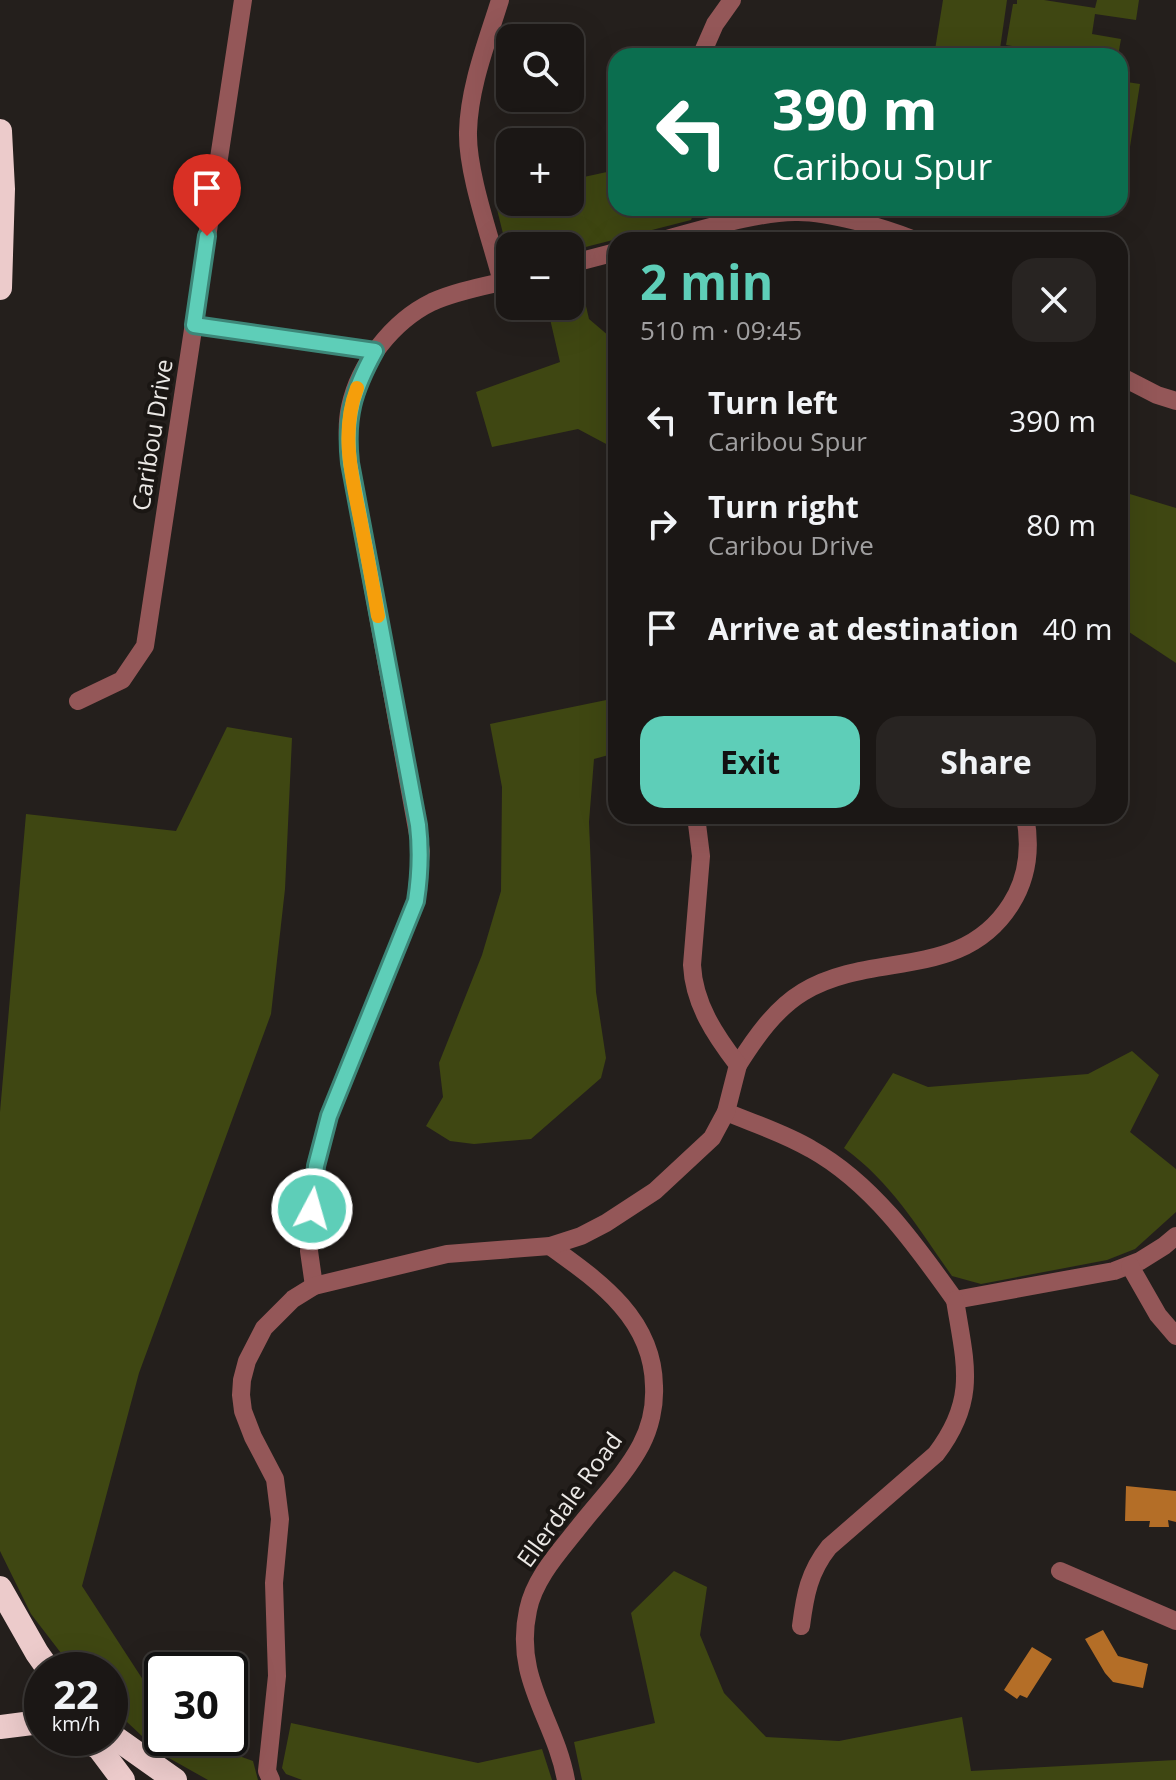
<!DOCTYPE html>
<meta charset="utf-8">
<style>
:root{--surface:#1b1715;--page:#282422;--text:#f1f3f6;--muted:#a09fa0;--line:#393634;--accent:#5eceb8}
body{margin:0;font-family:"Open Sans",sans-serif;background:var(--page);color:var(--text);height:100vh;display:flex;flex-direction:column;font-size:30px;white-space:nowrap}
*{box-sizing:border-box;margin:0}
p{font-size:26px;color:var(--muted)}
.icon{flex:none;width:44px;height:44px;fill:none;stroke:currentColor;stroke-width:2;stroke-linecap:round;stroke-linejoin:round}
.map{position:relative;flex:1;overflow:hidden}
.side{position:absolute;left:608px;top:232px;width:520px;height:592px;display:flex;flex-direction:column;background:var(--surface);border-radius:24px;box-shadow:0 8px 32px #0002,0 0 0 2px var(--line)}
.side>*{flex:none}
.guide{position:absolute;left:608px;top:48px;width:520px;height:168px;border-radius:24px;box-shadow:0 8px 32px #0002,0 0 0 2px var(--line);background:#0b6e4f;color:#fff;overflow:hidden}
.tools{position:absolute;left:496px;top:24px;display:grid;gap:16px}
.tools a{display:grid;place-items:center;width:88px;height:88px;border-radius:16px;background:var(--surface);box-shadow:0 8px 32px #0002,0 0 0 2px var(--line);font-size:40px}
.speed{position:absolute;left:24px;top:1652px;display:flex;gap:16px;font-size:40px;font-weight:700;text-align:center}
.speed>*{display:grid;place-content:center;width:104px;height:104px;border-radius:50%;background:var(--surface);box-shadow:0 8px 32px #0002,0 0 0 2px var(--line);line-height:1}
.speed small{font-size:20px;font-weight:400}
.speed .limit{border:4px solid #111;border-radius:12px;background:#fff;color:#111}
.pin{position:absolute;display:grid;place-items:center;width:68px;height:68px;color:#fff;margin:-82px -34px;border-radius:50% 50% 50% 0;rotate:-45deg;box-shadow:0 0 8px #0007}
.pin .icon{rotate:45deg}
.me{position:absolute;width:88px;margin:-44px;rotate:6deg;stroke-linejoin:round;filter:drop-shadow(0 0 6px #0008)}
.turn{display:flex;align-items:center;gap:28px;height:168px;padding:0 32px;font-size:36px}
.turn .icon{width:104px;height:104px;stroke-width:2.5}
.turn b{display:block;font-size:56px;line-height:68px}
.round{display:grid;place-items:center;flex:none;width:84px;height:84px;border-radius:24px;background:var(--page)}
.headline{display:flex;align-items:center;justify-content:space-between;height:136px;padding:0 32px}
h1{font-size:48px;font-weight:700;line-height:60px;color:var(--accent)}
.button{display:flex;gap:16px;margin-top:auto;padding:16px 32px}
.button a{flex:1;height:92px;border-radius:24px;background:var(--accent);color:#111;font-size:32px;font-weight:700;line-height:92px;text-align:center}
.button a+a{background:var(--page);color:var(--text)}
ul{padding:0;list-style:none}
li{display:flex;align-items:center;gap:24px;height:104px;padding:0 32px}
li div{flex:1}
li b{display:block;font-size:30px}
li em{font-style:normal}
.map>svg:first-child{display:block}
.green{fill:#3f4712}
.building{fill:#b46e27}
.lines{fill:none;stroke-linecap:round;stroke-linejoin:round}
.minor{stroke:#945758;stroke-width:18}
.highway{stroke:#eccbcb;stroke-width:24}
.route-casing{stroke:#3d8678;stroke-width:20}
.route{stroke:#5eceb8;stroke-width:14}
.slow{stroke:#f59e0b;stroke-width:14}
.labels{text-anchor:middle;stroke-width:8;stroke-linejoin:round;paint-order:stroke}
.street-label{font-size:24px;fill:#ebe8e5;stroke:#1a1613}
</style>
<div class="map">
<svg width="1176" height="1780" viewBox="0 0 1176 1780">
<rect width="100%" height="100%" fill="#241f1c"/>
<!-- green -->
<g class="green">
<path d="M 943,0 L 1007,0 L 999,56 L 934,56 Z"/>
<path d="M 1017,0 L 1044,0 L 1095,8 L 1097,0 L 1139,0 L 1136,20 L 1095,14 L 1092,34 L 1121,39 L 1118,56 L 1056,56 L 1056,53 L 1006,45 L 1013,4 L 1017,4 Z"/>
<path d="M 1120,81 L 1140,84 L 1125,178 L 1120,175 Z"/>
<path d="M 616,170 L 616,208 L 696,208 L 691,220 L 570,251 L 570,246 L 510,246 L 509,258 L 494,197 L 510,194 L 510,202 L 570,202 L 570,180 Z"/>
<path d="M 579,276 L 589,319 L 616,342 L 616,444 L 608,445 L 578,429 L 492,447 L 476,392 L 560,362 L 547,306 L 570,306 L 570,279 Z"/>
<path d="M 1120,491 L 1176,508 L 1176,663 L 1120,626 Z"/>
<path d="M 616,698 L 616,753 L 594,759 L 589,822 L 596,992 L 606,1058 L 601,1078 L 531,1139 L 474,1144 L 450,1141 L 426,1126 L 443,1097 L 439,1063 L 482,955 L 501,891 L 502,787 L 490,724 Z"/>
<path d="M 227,727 L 292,738 L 285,889 L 271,1014 L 139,1373 L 82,1586 L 162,1709 L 162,1738 L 189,1738 L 253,1761 L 258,1780 L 208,1780 L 160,1753 L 110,1706 L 110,1670 L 74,1670 L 31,1614 L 0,1551 L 0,1112 L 26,814 L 176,831 Z"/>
<path d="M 1132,1051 L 1159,1075 L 1130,1132 L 1176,1169 L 1176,1212 L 1135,1249 L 1107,1260 L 981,1284 L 952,1276 C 918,1228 892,1183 844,1148 L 893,1073 L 928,1087 L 1088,1074 Z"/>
<path d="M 674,1571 L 707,1587 L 700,1635 L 724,1693 L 766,1737 L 839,1741 L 962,1717 L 971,1771 L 1176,1760 L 1176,1780 L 582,1780 L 574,1742 L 655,1723 L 631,1613 Z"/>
<path d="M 291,1723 L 478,1763 L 542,1749 L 552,1780 L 302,1780 L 286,1774 L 282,1768 Z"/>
</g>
<!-- building -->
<g class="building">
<path d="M 1126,1486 L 1176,1491 L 1176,1522 L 1168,1520 L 1169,1527 L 1149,1527 L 1150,1521 L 1125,1521 Z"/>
<path d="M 1103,1630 L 1118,1656 L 1148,1664 L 1143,1688 L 1113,1682 L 1105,1673 L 1085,1639 Z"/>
<path d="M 1032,1647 L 1052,1659 L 1027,1698 L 1020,1695 L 1017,1699 L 1004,1690 Z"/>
</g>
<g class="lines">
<!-- minor -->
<g class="minor">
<path d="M 500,0 C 487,42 469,87 468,132 C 467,174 491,239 502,282"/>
<path d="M 701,56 L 715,24 L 732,0"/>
<path d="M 663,240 C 705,229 752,213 795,212 C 828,211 885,228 915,240"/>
<path d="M 570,264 L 616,252"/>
<path d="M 194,325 L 375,351"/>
<path d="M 1120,376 L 1157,395 L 1176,401"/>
<path d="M 78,701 L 122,680 L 145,646 L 243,0"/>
<path d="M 738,1065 C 755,1038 775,1009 803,992 C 872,950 962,982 1011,904 C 1028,877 1031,847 1025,816"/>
<path d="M 726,1112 C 755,1124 784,1133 811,1149 C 872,1183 915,1244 955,1300 L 1114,1271 L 1140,1261 L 1164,1246 L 1176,1236"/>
<path d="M 550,1246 C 600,1282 653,1319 654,1386 C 655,1406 650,1428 641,1445 C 625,1475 599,1501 578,1528 C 559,1552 534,1579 528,1610 C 513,1679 555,1719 566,1780"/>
<path d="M 1130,1266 L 1158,1315 L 1176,1336"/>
<path d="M 314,1286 L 309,1251 L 310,1230 L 316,1166 L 329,1116 L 416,901 L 421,851 L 350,463 C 348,444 346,425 350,407 C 359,364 393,321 432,302 C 456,291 485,286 510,280"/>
<path d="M 1060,1571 L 1176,1621"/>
<path d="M 801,1626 C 805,1595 809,1572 829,1547 L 936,1454 C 978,1399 965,1363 955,1300"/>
<path d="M 271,1780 L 267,1771 L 277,1676 L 274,1583 L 280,1519 L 275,1479 L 253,1437 L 243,1411 L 241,1395 L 242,1380 L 247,1361 L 264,1328 L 293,1299 L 314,1286 L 447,1254 L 550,1246 L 581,1236 L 606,1223 L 655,1191 L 712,1138 L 726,1112 L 738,1065 C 715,1035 694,1004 692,965 L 701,856 L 696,816"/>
</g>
<!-- highway -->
<g class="highway">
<path d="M 0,131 L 3,189 L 0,288"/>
<path d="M 0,1588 L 37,1653 L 49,1670"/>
<path d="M 0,1727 L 32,1723 L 42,1725"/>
<path d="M 110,1734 L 175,1780"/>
<path d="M 81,1738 L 99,1748 L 123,1780"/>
</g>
</g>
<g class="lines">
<!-- route casing -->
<g class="route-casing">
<path id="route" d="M 207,236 L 194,325 L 375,351 C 353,391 345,417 350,463 L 418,825 C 421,851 420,875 416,901 L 329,1116 L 316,1166 L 312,1209"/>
</g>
<!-- route -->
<use href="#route" class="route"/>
<!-- slow -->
<path class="slow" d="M 357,388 C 340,433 352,477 361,523 C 367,554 373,585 378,616"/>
</g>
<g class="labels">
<!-- street labels -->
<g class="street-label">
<text transform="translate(153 435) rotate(-81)" y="8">Caribou Drive</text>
<text transform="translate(570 1500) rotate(-54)" y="8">Ellerdale Road</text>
</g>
</g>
</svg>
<div class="tools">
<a><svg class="icon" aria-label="search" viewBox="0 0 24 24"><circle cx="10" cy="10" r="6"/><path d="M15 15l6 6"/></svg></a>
<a>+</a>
<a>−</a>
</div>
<div class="speed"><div>22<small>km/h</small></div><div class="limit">30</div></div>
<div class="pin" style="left:207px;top:236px;background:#d93025"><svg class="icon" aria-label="arrive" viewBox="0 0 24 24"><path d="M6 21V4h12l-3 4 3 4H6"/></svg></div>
<svg class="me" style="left:312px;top:1209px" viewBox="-20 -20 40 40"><circle r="17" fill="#5eceb8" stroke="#fff" stroke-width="3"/><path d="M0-11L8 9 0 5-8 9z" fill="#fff"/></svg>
<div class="guide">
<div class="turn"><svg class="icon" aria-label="left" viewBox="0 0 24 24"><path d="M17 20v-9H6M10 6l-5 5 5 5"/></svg><div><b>390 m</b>Caribou Spur</div></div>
</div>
<section class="side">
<div class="headline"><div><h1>2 min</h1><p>510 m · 09:45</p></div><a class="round"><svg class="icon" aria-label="close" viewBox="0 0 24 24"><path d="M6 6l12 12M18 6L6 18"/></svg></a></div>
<ul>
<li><svg class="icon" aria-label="left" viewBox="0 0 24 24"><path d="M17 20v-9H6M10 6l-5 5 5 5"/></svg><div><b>Turn left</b><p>Caribou Spur</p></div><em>390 m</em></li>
<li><svg class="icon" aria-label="right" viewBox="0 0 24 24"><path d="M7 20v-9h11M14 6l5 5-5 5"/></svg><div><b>Turn right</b><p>Caribou Drive</p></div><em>80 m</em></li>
<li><svg class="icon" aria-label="arrive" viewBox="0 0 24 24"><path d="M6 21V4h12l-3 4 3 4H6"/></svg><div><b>Arrive at destination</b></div><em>40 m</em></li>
</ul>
<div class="button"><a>Exit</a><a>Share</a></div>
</section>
</div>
